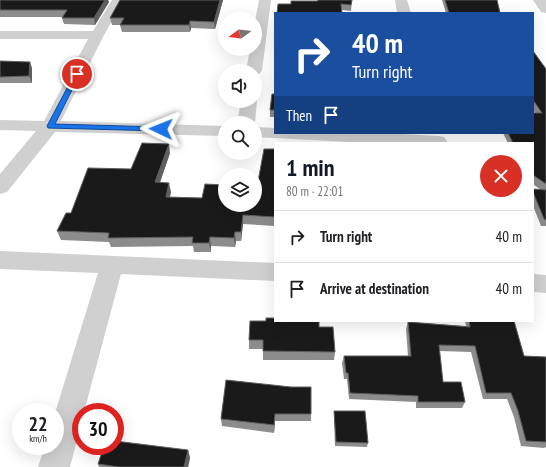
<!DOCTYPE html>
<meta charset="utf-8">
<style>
:root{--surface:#fff;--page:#f2f2f2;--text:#202124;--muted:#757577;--line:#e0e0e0;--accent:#111827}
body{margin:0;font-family:"PT Sans Narrow",sans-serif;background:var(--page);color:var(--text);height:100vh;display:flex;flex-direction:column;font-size:15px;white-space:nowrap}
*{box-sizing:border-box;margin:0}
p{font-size:13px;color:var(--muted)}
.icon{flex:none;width:22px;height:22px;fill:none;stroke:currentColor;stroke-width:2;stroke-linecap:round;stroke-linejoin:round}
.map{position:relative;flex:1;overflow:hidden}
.drawer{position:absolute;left:274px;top:142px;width:260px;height:180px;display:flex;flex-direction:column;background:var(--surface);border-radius:0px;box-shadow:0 4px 16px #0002}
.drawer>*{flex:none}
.banner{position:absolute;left:274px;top:12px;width:260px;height:122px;border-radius:0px;box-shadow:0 4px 16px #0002;background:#1a4fa0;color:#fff;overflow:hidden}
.needle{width:26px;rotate:255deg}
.buttons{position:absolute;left:218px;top:12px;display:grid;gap:8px}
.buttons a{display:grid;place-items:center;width:44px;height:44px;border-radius:50%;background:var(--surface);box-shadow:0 4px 16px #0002;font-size:20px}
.speed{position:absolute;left:12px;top:403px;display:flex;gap:8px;font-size:20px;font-weight:700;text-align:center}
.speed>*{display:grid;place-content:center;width:52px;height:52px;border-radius:50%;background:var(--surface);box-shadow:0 4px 16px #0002;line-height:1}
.speed small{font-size:10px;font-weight:400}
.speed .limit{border:6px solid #d22;background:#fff;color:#111}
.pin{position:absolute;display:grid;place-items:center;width:34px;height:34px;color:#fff;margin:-17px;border:2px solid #fff;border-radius:50%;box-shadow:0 1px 4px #0007}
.me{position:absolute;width:44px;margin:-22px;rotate:272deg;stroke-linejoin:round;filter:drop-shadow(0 0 3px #0008)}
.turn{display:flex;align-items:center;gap:14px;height:84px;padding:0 12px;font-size:18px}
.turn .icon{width:52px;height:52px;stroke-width:2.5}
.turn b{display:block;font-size:28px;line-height:34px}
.then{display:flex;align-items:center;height:38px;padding:0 12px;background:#0003;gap:8px;font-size:15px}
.round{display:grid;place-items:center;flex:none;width:42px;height:42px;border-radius:21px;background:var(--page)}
.summary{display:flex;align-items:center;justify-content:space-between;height:68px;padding:0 12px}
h1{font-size:24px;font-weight:700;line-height:30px;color:var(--accent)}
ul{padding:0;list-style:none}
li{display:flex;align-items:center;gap:12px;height:52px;padding:0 12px;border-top:1px solid var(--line)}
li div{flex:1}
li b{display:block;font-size:15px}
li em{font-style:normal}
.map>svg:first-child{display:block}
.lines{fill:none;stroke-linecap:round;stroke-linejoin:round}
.minor{fill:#d0d0d0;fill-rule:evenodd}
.wall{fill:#8c8c8c}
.shaded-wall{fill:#5f5f5f}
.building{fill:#1a1a1a;stroke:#5f5f5f}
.route{fill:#1a73e8;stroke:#114b97}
</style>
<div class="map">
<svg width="546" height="467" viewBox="0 0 546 467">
<rect width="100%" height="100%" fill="#fff"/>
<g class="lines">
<!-- minor -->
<g class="minor">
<path d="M 112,0 L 124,0 L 104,35 L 61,121 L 225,126 L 225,136 L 55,132 L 7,192 L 0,194 L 0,174 L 36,131 L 0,130 L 0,120 L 44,121 L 88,39 L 0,39 L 0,31 L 93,31 Z"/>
<path d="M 259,0 L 271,0 L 262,71 L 259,74 L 255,75 L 255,71 L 246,71 L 250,49 L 255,49 L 255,21 Z"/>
<path d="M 395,0 L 407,0 L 411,13 L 397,13 Z"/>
<path d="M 533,0 L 546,0 L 546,13 L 541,12 Z"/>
<path d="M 255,98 L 257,101 L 255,123 L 237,123 L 241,101 L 255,101 Z"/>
<path d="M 255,127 L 275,128 L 275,133 L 386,133 L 438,136 L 444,137 L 447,141 L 446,143 L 368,143 L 255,137 Z"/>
<path d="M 0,251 L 275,263 L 275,281 L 121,274 L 84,412 L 81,412 L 81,425 L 70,467 L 38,467 L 45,446 L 55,446 L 55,413 L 98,273 L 0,269 Z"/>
<path d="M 533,274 L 546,275 L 546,293 L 533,292 Z"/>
</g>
</g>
<!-- wall -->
<g class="wall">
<path d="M 0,0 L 108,0 L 109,2 L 95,25 L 64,24 L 62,18 L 63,17 L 0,17 Z"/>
<path d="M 120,0 L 223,0 L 215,29 L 191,28 L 190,32 L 122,32 L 120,25 L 112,25 L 110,18 Z"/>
<path d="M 317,0 L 352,0 L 351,11 L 342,10 L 317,1 Z"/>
<path d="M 442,0 L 497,0 L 500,13 L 446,13 Z"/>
<path d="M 533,51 L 546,69 L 546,226 L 541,226 L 533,206 L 533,192 L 541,190 L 533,184 L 533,143 L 508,143 L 503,133 L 533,133 L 535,113 L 533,109 Z"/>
<path d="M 0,61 L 32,68 L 32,83 L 0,83 Z"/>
<path d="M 275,94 L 275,117 L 270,117 L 270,110 Z"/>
<path d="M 275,149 L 275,226 L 243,224 L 241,241 L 236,241 L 235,247 L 211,246 L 211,252 L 194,252 L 193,246 L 111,247 L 109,242 L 61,240 L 57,231 L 71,213 L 131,169 L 170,153 L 160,182 L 171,192 L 170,197 L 202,198 L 257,187 Z"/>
<path d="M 465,321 L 514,321 L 524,356 L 546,357 L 546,447 L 544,448 L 521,446 L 514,417 L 507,399 L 483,399 L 471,352 L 439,351 L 443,382 L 465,402 L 462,408 L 416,408 L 416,402 L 349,399 L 347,379 L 344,379 L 342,363 L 344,356 L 408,356 L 406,329 L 408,322 L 466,326 Z"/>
<path d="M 319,327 L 335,352 L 334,360 L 263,360 L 263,349 L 249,349 L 249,340 Z"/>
<path d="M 226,380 L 311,414 L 311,421 L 275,421 L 274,433 L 222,426 L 221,419 Z"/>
<path d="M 334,411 L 368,443 L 367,447 L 335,446 L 334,415 Z"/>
<path d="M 188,450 L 190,458 L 188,467 L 99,467 L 98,464 Z"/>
</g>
<!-- shaded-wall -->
<g class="shaded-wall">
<path d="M 105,0 L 108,0 L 109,2 L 95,25 L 94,18 Z"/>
<path d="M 220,0 L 223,0 L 215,29 L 214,22 Z"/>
<path d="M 190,21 L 191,28 L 190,32 L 189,25 Z"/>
<path d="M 30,62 L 32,68 L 32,83 L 29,76 Z"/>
<path d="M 169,144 L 170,153 L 157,191 L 155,182 Z"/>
<path d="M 169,183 L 171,192 L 167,206 L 166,197 Z"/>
<path d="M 243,215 L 243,224 L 241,241 L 241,232 Z"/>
<path d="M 235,232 L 236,241 L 235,247 L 234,238 Z"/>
<path d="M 210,237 L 211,246 L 211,252 L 209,243 Z"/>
<path d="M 275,414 L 275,421 L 274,433 L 274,425 Z"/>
<path d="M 188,450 L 190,458 L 188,467 L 184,467 Z"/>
</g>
<!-- building -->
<g class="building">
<path d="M 0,0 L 105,0 L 94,18 L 62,18 L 67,10 L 0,10 Z"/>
<path d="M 120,0 L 220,0 L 214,22 L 190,21 L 189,25 L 120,25 L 124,18 L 110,18 Z"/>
<path d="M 318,0 L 352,0 L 351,5 L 341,4 L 342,13 L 277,13 L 278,4 L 291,4 L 291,1 L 318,1 Z"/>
<path d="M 445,0 L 497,0 L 500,13 L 449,13 Z"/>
<path d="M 533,51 L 546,69 L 546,184 L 533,175 L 533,143 L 513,143 L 508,133 L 533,133 L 533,113 L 542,113 L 533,100 Z"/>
<path d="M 0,61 L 30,62 L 29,76 L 0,77 Z"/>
<path d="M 272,94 L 275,94 L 275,110 L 270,110 Z"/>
<path d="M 142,143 L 169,144 L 155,182 L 169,183 L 166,197 L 202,198 L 205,184 L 225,185 L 225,205 L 255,205 L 255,187 L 257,187 L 264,149 L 275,149 L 275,217 L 243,215 L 241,232 L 235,232 L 234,238 L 210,237 L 209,243 L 192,243 L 193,237 L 108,238 L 109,233 L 57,231 L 66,213 L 71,213 L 88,168 L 131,169 Z"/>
<path d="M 533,189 L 546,190 L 546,220 L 544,219 L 533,192 Z"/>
<path d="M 266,318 L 275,318 L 275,321 L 319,321 L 319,327 L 333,327 L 335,352 L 263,351 L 263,340 L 249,340 L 250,321 L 266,321 Z"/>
<path d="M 469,321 L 514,321 L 524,356 L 546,357 L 546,442 L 526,441 L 518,411 L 511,393 L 486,393 L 475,346 L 439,345 L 443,382 L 461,382 L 465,402 L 418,402 L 418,396 L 350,393 L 348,373 L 346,373 L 344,356 L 411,356 L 408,322 L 470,327 Z"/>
<path d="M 226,380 L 291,387 L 311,387 L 311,414 L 275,414 L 274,425 L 221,419 Z"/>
<path d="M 334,411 L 365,411 L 368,443 L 336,442 Z"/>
<path d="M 115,441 L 188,450 L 184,467 L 119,467 L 98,464 L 104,446 L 115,446 Z"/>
</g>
<!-- route -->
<path class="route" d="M 75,73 L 80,74 L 55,124 L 161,127 L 165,129 L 161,131 L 48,128 L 47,126 Z"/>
</svg>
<div class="buttons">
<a><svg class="needle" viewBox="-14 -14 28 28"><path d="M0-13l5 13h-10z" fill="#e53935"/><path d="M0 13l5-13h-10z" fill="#757577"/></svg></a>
<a><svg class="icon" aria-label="sound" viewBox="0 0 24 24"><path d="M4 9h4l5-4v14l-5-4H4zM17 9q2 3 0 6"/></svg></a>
<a><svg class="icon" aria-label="search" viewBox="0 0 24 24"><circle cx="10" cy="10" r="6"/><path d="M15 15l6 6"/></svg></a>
<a><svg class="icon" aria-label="layers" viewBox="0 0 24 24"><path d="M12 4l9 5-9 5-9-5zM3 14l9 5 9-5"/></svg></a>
</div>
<div class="speed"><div>22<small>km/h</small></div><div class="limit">30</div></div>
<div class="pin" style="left:77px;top:74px;background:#d93025"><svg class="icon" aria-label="arrive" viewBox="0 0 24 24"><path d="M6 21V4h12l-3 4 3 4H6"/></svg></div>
<svg class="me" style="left:161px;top:129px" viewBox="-20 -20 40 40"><path d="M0-17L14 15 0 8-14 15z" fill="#1a73e8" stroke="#fff" stroke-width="4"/></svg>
<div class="banner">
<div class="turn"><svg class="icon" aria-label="right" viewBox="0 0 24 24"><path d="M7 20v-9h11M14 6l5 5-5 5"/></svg><div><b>40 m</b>Turn right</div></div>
<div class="then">Then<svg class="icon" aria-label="arrive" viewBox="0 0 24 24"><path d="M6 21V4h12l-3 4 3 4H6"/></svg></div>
</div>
<section class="drawer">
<div class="summary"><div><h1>1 min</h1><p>80 m · 22:01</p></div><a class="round" style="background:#d93025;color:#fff"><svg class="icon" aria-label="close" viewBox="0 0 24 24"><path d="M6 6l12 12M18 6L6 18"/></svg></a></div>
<ul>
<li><svg class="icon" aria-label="right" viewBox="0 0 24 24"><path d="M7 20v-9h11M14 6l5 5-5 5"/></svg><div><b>Turn right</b></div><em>40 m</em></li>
<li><svg class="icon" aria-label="arrive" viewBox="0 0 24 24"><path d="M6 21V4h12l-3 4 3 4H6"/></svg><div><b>Arrive at destination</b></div><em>40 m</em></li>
</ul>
</section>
</div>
